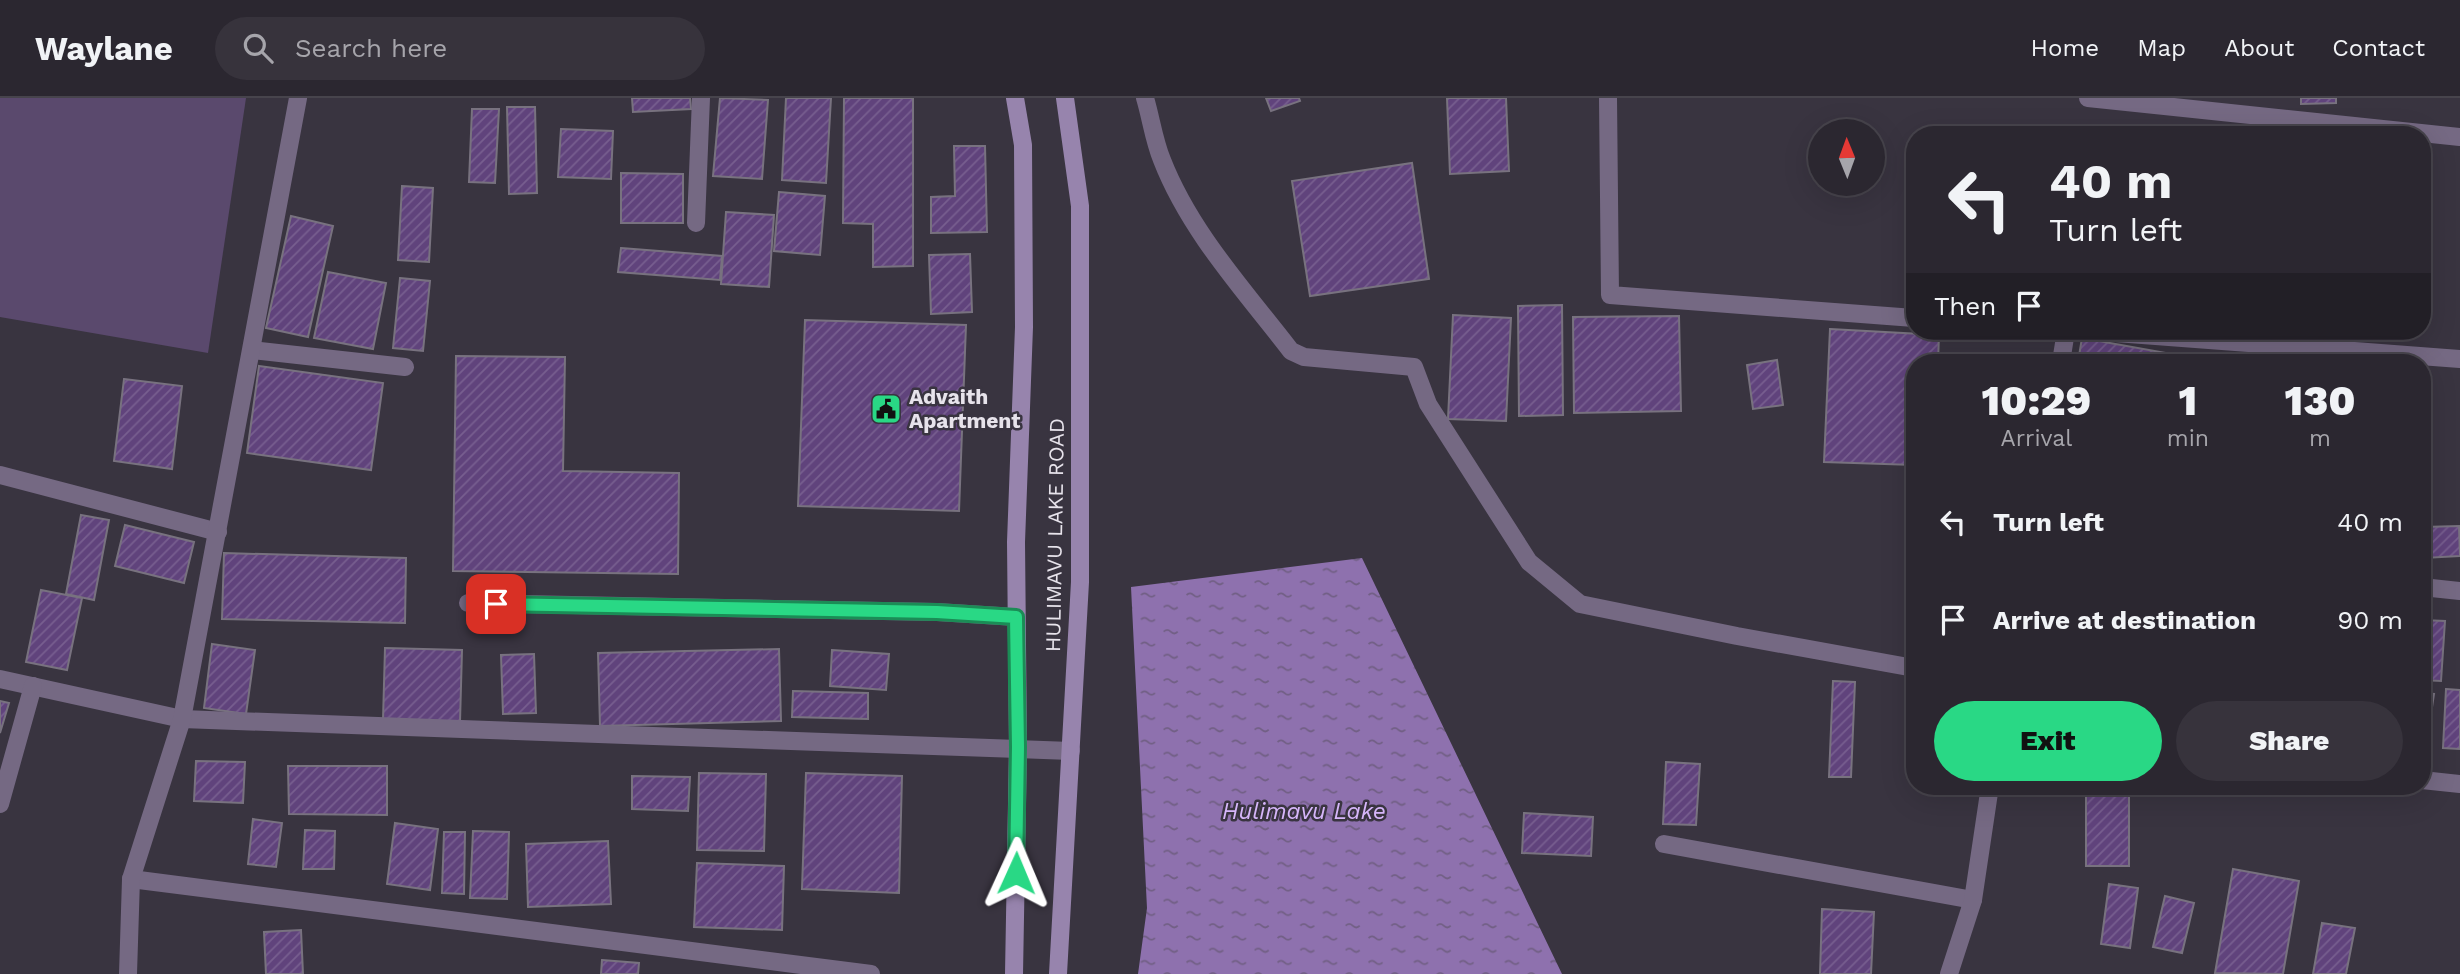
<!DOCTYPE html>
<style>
:root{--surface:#2b2730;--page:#37333c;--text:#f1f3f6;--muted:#a6a5ab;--line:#47444c;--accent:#29d885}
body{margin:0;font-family:"Work Sans",sans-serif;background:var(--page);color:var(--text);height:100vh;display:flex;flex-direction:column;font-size:26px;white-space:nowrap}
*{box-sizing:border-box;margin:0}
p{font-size:23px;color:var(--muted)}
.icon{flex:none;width:38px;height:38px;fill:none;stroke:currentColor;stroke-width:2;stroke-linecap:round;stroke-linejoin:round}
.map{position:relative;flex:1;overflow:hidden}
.drawer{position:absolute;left:1906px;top:256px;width:525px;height:441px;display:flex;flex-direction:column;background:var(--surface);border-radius:28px;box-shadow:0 7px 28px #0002,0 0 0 2px var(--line)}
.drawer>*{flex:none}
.guide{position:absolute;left:1906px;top:28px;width:525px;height:214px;border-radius:28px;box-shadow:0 7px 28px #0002,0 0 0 2px var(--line);background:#2b2730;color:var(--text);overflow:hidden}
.needle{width:46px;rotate:359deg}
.controls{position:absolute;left:1808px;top:21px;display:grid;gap:14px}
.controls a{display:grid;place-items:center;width:77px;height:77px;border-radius:50%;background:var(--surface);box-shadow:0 7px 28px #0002,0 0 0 2px var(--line);font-size:35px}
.pin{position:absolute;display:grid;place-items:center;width:60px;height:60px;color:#fff;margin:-30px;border-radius:14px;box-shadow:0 4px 10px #0006}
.me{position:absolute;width:77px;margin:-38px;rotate:1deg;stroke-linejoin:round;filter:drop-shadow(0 0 5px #0008)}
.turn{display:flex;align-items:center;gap:24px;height:147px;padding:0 28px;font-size:32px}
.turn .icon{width:91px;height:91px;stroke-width:2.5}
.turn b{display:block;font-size:49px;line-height:60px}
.then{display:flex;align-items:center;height:66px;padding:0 28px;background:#0003;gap:14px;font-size:26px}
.eta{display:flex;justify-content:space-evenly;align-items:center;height:119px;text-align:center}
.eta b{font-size:42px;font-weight:800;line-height:49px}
.action{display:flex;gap:14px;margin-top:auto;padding:14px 28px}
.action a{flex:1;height:80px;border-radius:42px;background:var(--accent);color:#111;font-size:28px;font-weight:800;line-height:80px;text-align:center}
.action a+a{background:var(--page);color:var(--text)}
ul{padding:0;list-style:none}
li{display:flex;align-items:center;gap:21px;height:98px;padding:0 28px}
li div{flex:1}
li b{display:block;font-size:26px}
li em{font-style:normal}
header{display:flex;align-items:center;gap:42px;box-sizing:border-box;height:98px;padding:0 35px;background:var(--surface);border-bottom:2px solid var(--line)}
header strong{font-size:33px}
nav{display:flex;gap:38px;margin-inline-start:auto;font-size:24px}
.search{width:490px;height:63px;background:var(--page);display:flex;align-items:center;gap:18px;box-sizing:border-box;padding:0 24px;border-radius:38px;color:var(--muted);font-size:26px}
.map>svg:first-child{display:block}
.grass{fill:#5a496d}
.water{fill:url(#water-ripples)}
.building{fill:url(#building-hatch);stroke:#78727f;stroke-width:2}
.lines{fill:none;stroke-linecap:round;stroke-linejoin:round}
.service{stroke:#756983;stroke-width:18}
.minor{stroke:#756983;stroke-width:18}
.secondary{stroke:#9784ad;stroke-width:18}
.route-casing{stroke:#1b8c56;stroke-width:18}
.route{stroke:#29d885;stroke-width:12}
.labels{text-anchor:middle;stroke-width:5;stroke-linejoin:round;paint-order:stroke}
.poi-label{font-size:21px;font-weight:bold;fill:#e7e3eb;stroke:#393440;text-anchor:start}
.street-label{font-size:21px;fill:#e7e3eb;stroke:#393440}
.water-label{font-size:23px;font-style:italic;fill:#d6b6fa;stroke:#393440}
</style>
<header>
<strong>Waylane</strong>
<div class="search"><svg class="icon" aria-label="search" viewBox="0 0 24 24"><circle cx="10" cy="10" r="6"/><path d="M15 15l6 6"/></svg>Search here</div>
<nav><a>Home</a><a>Map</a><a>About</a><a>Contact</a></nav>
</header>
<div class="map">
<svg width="2460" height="876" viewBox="0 0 2460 876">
<defs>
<pattern id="water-ripples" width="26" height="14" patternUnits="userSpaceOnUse" patternTransform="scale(1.75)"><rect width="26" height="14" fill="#8e71ae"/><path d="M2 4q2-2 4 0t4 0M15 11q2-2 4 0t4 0" fill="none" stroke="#715f84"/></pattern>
<pattern id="building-hatch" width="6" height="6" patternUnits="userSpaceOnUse" patternTransform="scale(1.75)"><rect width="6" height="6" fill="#60437c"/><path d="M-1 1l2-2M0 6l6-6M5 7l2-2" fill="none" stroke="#775e8f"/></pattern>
</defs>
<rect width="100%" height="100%" fill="#393440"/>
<!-- grass -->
<path class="grass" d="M 0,0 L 246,0 L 208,255 L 0,219 Z"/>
<!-- water -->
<path class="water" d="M 1362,460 L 1562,876 L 1138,876 L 1147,810 L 1131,489 Z"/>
<!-- building -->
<g class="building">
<path d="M 632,0 L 690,0 L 691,11 L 633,14 Z"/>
<path d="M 720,0 L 768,2 L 762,81 L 713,78 Z"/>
<path d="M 786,0 L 831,0 L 826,85 L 782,82 Z"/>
<path d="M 844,0 L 913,0 L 913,168 L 873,169 L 873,126 L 843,125 Z"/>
<path d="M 1266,0 L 1299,0 L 1300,3 L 1271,13 Z"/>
<path d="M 1447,0 L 1506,0 L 1509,73 L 1450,76 Z"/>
<path d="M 2301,0 L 2336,0 L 2336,5 L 2301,6 Z"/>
<path d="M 507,9 L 535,9 L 537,95 L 509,96 Z"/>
<path d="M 472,11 L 499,11 L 495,85 L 469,84 Z"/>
<path d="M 2073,30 L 2127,32 L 2127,37 L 2073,37 Z"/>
<path d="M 561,31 L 613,33 L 611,81 L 558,79 Z"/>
<path d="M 954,48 L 985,48 L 987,134 L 931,135 L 931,99 L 955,98 Z"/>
<path d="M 1412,65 L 1429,181 L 1310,198 L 1292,83 Z"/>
<path d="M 621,75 L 683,76 L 683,125 L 621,125 Z"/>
<path d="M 402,88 L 433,90 L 429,164 L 398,162 Z"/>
<path d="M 779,94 L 825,98 L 820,157 L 774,153 Z"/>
<path d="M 726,114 L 774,117 L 769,189 L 721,186 Z"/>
<path d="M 291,118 L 333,128 L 308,239 L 266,230 Z"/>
<path d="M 621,150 L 722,158 L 720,182 L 618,174 Z"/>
<path d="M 970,156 L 972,214 L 931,216 L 929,157 Z"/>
<path d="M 328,174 L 386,185 L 373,251 L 314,240 Z"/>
<path d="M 400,180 L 430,183 L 423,253 L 393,250 Z"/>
<path d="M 1562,207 L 1563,317 L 1519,318 L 1518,208 Z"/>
<path d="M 1453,217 L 1511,220 L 1506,323 L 1448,321 Z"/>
<path d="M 1679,218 L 1681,313 L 1574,315 L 1573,219 Z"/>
<path d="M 805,222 L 966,227 L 959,413 L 798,408 Z"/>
<path d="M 1830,231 L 1939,237 L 1938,264 L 1914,264 L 1914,367 L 1824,364 Z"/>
<path d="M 2082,240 L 2166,255 L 2164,264 L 2078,264 Z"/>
<path d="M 456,258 L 565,259 L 563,373 L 679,375 L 678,476 L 453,473 Z"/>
<path d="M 1777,262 L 1783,307 L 1753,311 L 1747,267 Z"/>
<path d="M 259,268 L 383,285 L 371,372 L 247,355 Z"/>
<path d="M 124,281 L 182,288 L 172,371 L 114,363 Z"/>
<path d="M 81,417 L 109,422 L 94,502 L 66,496 Z"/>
<path d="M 125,427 L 194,444 L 184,485 L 115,468 Z"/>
<path d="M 2459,428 L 2460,458 L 2424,460 L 2423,429 Z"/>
<path d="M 224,455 L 406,460 L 405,525 L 222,521 Z"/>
<path d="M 41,492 L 82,500 L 67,572 L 26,564 Z"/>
<path d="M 2422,522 L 2445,523 L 2441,583 L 2422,582 Z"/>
<path d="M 212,546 L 255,552 L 246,616 L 204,610 Z"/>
<path d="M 385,550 L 462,552 L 460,624 L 383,622 Z"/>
<path d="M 779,551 L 781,623 L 600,628 L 598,555 Z"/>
<path d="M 832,552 L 889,556 L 886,592 L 830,588 Z"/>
<path d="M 534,556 L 536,615 L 503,616 L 501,557 Z"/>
<path d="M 1833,583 L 1855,584 L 1851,679 L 1829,679 Z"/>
<path d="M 2446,591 L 2460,592 L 2460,651 L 2443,650 Z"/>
<path d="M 793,593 L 868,595 L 868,621 L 792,619 Z"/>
<path d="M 2422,595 L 2434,596 L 2426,649 L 2422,648 Z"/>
<path d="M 0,603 L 9,605 L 0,635 Z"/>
<path d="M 196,663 L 245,664 L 243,705 L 194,703 Z"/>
<path d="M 1666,664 L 1700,666 L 1696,727 L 1663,726 Z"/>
<path d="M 288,668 L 387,668 L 387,717 L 289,716 Z"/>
<path d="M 699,675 L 766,676 L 764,753 L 697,752 Z"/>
<path d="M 806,675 L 902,678 L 899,795 L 802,791 Z"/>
<path d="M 632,678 L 690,679 L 688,713 L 632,711 Z"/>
<rect x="2086" y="689" width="43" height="79"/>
<path d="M 1524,715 L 1593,719 L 1591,758 L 1522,755 Z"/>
<path d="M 253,721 L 282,725 L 276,769 L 248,766 Z"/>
<path d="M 395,725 L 438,731 L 430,792 L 387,786 Z"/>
<path d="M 305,732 L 335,733 L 334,771 L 303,771 Z"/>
<path d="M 473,733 L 509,734 L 507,801 L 470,800 Z"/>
<path d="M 444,734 L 465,734 L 464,796 L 442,795 Z"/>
<path d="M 608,743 L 611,806 L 528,809 L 526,746 Z"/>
<path d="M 697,765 L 784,768 L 782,832 L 694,829 Z"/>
<path d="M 2233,771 L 2299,783 L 2283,876 L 2215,875 Z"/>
<path d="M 2109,786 L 2138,790 L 2130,850 L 2101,846 Z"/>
<path d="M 2165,798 L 2194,805 L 2182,855 L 2153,849 Z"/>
<path d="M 1822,811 L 1874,814 L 1871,876 L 1820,876 Z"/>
<path d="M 2322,825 L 2355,830 L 2346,876 L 2313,876 Z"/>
<path d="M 301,832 L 303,876 L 266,876 L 264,834 Z"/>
<path d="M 602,862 L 639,865 L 638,876 L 601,876 Z"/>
</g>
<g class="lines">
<!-- service -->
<path class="service" d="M 468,505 L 937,514 L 1016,519"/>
<!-- minor -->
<g class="minor">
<path d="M 1145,0 C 1151,20 1154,43 1162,62 C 1190,134 1245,193 1291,253 L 1304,259 L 1414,269 L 1428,306 L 1529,464 L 1580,506 L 1737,538 L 1914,570"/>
<path d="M 1608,0 L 1610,197 L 1914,220"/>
<path d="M 2088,0 L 2460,39"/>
<path d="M 696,125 L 701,0"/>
<path d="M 2089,233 L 2460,261"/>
<path d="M 252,252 L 405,269"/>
<path d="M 2061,264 L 2066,233"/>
<path d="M 0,377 L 218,434"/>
<path d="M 2422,489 L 2460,493"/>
<path d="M 0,581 L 182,621 L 1071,653"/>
<path d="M 2422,682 L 2460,686"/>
<path d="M 0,706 L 33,588"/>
<path d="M 1664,746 L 1973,802"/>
<path d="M 131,781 L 871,876"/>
<path d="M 128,876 L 131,781 L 182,621 L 298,0"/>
<path d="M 1949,876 L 1973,802 L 1990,688"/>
</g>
<!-- secondary -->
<g class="secondary">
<path d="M 1014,876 L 1018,649 L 1016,444 L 1024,229 L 1023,47 L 1015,0"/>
<path d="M 1058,876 L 1080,484 L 1080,108 L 1065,0"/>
</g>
</g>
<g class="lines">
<!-- route casing -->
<g class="route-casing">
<path id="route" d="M 496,506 L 937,514 L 1016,519 L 1018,649 L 1016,775"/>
</g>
<!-- route -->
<use href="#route" class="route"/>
</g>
<!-- icons -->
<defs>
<g id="civic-square" transform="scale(1.575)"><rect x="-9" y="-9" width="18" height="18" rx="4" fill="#29d885" stroke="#393440"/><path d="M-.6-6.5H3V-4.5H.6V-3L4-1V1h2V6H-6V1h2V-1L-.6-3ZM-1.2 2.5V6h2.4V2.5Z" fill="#111"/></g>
</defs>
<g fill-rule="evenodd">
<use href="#civic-square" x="886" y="311"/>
</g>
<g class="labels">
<!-- poi labels -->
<g class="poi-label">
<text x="909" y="306">Advaith<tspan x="909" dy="24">Apartment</tspan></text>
</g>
<!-- street labels -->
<g class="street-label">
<text transform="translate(1055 437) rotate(-89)" y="7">HULIMAVU LAKE ROAD</text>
</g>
<!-- water labels -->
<g class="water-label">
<text x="1304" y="721">Hulimavu Lake</text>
</g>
</g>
</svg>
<div class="controls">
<a><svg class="needle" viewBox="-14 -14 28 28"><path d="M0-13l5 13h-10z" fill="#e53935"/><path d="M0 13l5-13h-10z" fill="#a6a5ab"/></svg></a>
</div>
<div class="pin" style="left:496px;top:506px;background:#d93025"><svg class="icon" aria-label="arrive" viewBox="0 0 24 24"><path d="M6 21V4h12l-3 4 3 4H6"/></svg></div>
<svg class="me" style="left:1016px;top:775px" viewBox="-20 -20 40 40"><path d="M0-17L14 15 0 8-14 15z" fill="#29d885" stroke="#fff" stroke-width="4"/></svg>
<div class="guide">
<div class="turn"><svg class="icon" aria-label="left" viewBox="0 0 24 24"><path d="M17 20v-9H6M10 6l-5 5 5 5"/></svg><div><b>40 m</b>Turn left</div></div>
<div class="then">Then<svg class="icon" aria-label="arrive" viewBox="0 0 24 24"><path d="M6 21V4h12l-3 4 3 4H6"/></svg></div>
</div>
<section class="drawer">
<div class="eta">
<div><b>10:29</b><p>Arrival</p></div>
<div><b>1</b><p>min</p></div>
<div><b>130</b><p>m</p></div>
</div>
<ul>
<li><svg class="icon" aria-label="left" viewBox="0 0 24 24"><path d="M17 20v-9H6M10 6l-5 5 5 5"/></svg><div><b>Turn left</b></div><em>40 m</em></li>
<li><svg class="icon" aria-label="arrive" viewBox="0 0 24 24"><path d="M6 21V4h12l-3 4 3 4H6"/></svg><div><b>Arrive at destination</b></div><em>90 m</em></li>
</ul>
<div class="action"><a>Exit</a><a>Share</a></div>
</section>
</div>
